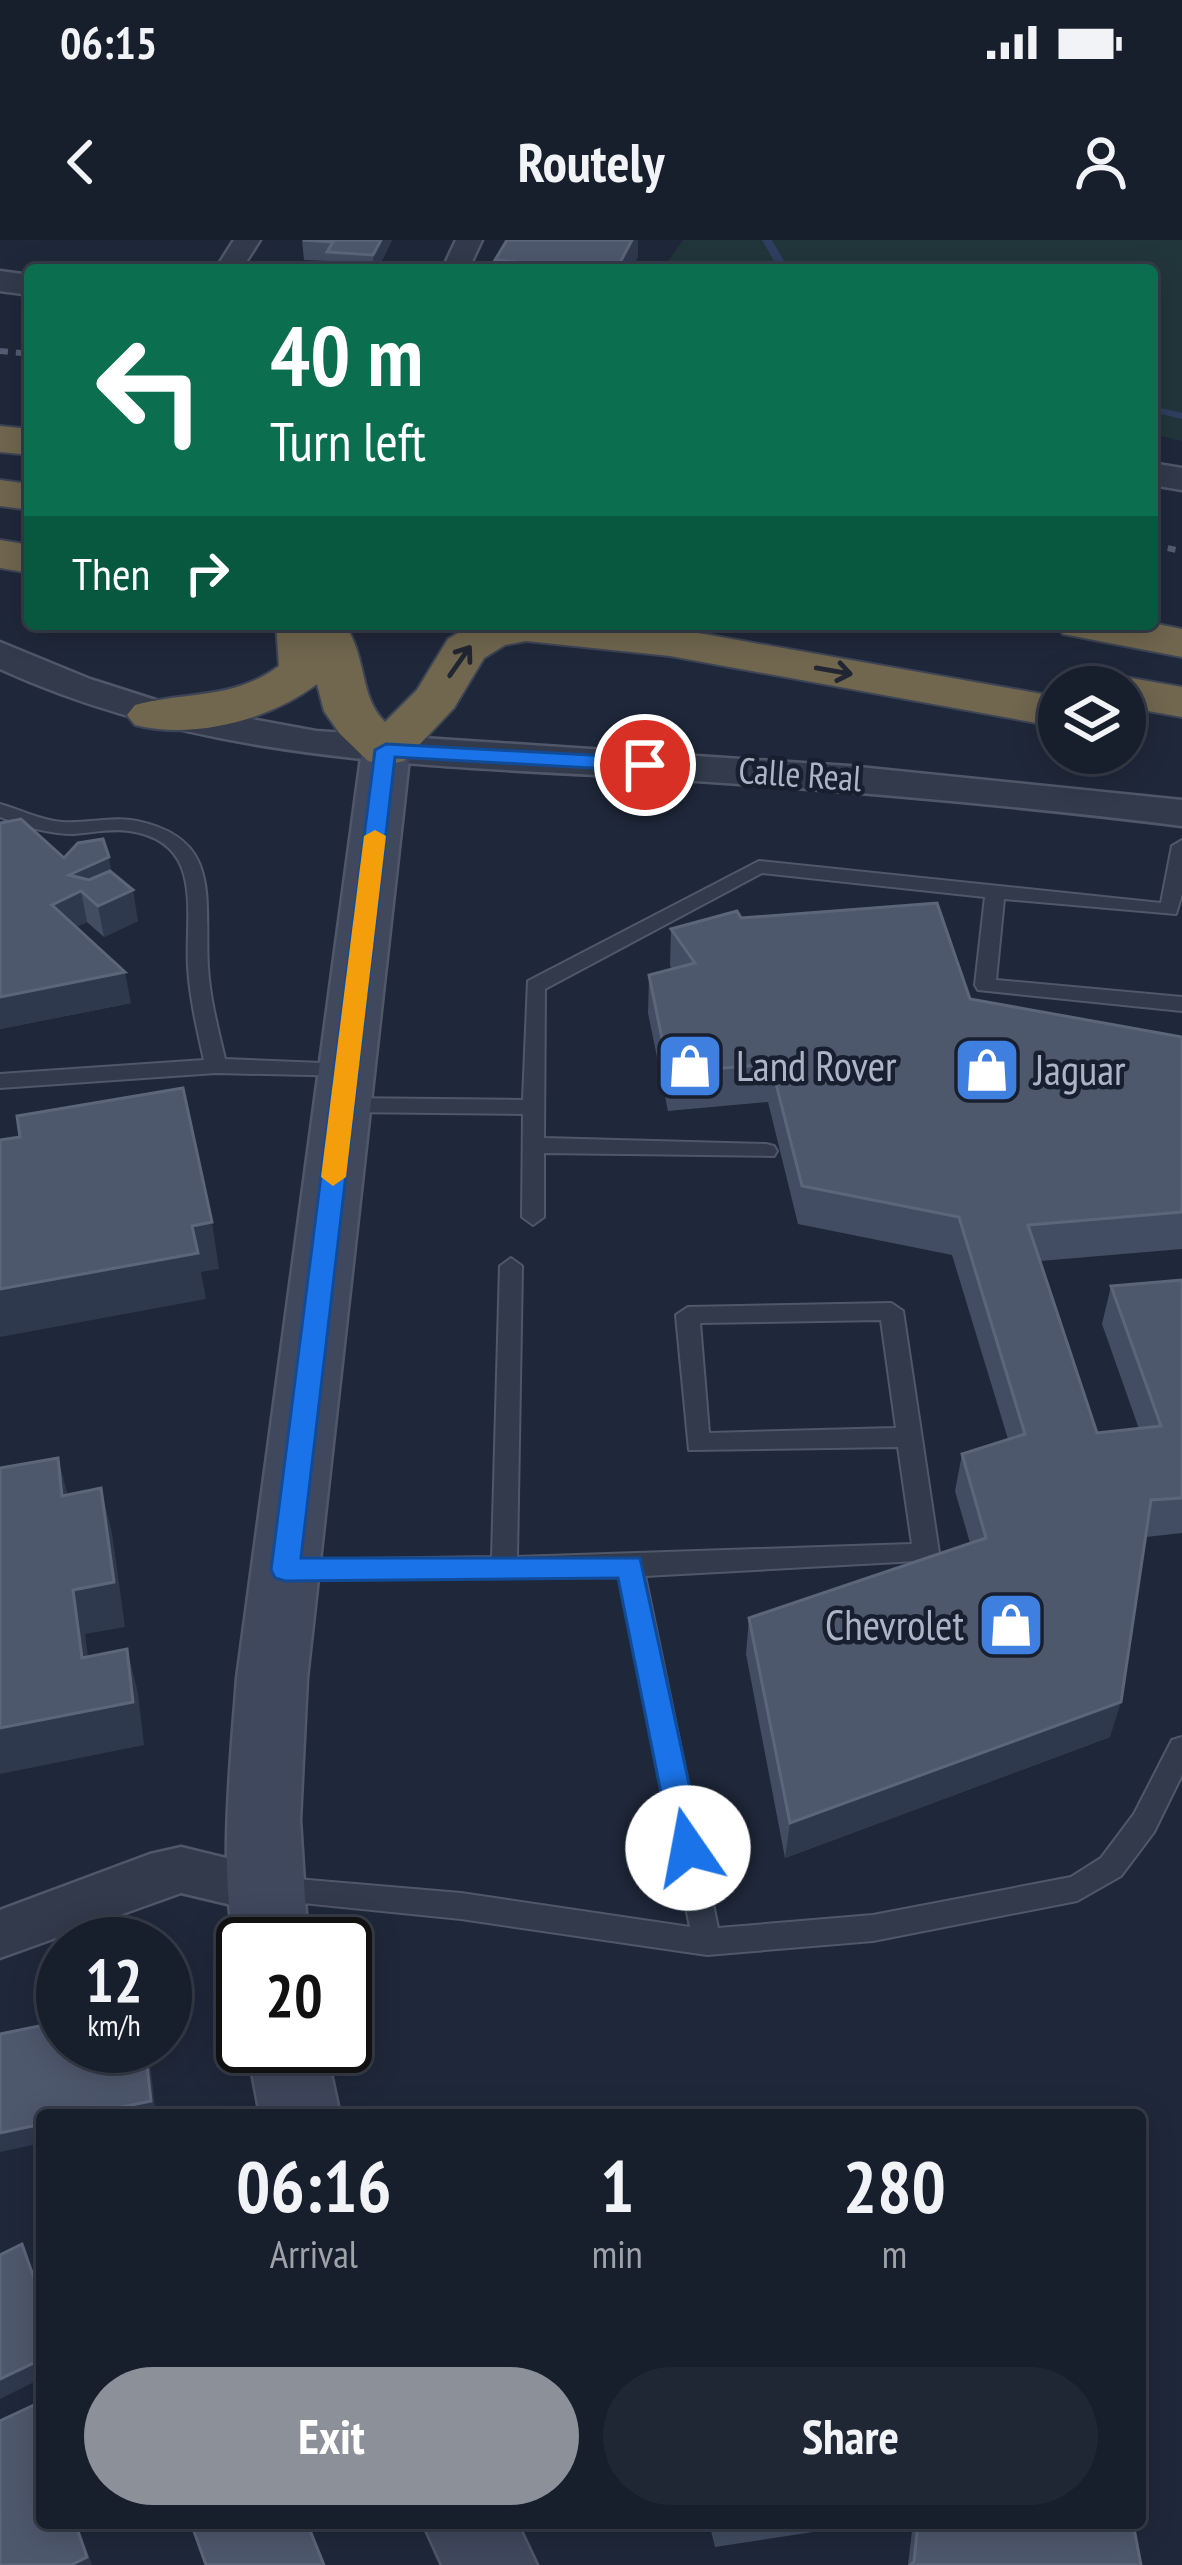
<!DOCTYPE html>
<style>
:root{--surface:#171e2c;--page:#202734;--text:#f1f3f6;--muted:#9ea2a9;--line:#363c48;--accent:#8c9099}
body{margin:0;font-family:"PT Sans Narrow",sans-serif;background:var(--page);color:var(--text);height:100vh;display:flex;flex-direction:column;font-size:45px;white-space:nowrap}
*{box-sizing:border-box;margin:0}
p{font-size:39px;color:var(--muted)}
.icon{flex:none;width:66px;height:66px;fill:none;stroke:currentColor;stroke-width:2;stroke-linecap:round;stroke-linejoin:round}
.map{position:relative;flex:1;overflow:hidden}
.side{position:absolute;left:36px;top:1869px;width:1110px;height:420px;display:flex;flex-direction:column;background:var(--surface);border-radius:12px;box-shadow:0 6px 30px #0003,0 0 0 3px var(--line)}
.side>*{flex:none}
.top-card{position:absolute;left:24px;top:24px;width:1134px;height:366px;border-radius:12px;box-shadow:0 6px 30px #0003,0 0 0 3px var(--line);background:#0b6e4f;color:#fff;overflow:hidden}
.fabs{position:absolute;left:1038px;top:426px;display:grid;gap:24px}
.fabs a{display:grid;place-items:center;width:108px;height:108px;border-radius:50%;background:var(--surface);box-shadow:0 6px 30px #0003,0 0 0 3px var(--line);font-size:60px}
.speed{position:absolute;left:36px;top:1677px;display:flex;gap:24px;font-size:60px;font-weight:700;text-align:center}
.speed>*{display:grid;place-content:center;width:156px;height:156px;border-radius:50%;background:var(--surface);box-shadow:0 6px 30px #0003,0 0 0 3px var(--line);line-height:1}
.speed small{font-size:30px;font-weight:400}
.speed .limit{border:6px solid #111;border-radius:18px;background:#fff;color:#111}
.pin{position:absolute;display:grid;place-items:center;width:102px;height:102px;color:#fff;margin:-51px;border:6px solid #fff;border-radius:50%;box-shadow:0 3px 12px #0007}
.me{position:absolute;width:132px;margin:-66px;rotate:348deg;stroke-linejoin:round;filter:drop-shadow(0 0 9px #0008)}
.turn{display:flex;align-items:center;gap:42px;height:252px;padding:0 48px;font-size:54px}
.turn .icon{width:156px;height:156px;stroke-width:2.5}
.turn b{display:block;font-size:84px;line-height:102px}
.then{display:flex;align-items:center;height:114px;padding:0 48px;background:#0003;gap:24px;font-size:45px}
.eta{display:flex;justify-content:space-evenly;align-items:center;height:204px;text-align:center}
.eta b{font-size:72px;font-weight:700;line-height:84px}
.primary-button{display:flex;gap:24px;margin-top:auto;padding:24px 48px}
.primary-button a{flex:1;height:138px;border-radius:72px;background:var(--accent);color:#fff;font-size:48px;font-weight:700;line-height:138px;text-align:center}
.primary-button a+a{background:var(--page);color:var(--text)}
.status{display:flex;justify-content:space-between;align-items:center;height:84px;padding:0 60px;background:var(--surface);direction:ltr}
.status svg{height:33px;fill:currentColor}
header{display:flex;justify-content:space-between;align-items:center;height:156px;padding:0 48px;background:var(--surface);font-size:54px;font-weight:700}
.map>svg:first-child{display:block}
.green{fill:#21363b}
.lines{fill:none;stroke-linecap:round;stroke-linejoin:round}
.stream{fill:#2f3f61;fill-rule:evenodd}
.service-casing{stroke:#505768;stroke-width:4}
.minor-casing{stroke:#505768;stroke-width:5}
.tertiary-casing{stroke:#505768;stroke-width:5}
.secondary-casing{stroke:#505768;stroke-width:5}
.motorway-casing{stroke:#3d4455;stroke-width:4}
.service{fill:#323a4b;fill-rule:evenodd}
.minor{fill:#323a4b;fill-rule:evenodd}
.tertiary{fill:#323a4b;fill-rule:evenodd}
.secondary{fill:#40485e;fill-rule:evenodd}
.motorway{fill:#71674f;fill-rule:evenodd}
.rail{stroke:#545d72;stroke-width:6;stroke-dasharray:8 8;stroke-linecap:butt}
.wall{fill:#424d63}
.shaded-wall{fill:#2f394e}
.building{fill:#4e586d;stroke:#5c667b;stroke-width:3}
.oneway{stroke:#212632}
.route{fill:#1a73e8;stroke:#114b97;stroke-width:3}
.slow{fill:#f59e0b}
.labels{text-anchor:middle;stroke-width:9;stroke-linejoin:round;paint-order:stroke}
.far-street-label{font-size:36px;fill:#adb4c7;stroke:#181f2f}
.poi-label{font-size:42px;fill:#adb4c7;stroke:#181f2f;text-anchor:start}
</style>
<div class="status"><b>06:15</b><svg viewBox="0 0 49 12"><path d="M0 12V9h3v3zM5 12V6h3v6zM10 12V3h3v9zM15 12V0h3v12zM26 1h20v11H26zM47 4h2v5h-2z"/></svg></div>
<header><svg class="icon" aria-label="back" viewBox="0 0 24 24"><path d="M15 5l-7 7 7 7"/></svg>Routely<svg class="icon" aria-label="person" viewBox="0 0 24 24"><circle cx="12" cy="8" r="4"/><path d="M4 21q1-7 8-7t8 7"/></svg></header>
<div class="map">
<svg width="1182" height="2325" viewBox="0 0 1182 2325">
<rect width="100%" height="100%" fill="#1f283a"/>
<!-- green -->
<path class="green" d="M 683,0 L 1182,0 L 1182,201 L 1152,194 L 1152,30 L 662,30 Z"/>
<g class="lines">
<!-- stream -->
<g class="stream">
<path d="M 762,0 L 772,0 L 789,30 L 779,30 Z"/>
<path d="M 1152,166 L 1182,173 L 1182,179 L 1152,172 Z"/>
</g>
<!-- service casing -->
<g class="service-casing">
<g id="service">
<path d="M 0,564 C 21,570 40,580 62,582 C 87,584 112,576 137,581 C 223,599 204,659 208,728 C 210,759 218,789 225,819 L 346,824 L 357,831 L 353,836 L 216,833 L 0,848 L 0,834 L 204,820 C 197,789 190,759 188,727 C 185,671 205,602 129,591 C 110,588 92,593 73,594 C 48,594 23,586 0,577 Z"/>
<path d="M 1182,600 L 1182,654 L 1176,674 L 1004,659 L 996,740 L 1182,757 L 1182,771 L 978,750 L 975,745 L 985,657 L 762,633 L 545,749 L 544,898 L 766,904 L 774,906 L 777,911 L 774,916 L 544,913 L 544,977 L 533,985 L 522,977 L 523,874 L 342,872 L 331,865 L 342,858 L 523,860 L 528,741 L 759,621 L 1161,663 L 1172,606 Z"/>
<path d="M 511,1018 L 522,1026 L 517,1317 L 912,1304 L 898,1207 L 689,1210 L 676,1075 L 688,1067 L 891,1063 L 903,1071 L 939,1313 L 935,1320 L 645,1336 L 718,1688 L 873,1675 L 1071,1637 L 1101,1618 L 1134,1574 L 1172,1500 L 1182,1497 L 1182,1535 L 1154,1592 L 1121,1636 L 1077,1661 L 873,1701 L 707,1715 L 461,1679 L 263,1659 L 259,1650 L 263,1641 L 273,1637 L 461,1653 L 690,1687 L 619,1336 L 288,1340 L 279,1337 L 275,1330 L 279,1323 L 288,1320 L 492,1317 L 500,1026 ZM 881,1080 L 896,1188 L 709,1193 L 700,1083 Z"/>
</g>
</g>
<!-- minor casing -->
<g class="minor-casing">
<g id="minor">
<path d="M 234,0 L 260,0 L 241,30 L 215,30 Z"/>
<path d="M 456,0 L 482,0 L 468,30 L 442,30 Z"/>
<path d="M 181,1607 L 284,1632 L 291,1649 L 284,1666 L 265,1673 L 181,1653 L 0,1718 L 0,1670 L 150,1614 Z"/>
</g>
</g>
<!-- tertiary casing -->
<g class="tertiary-casing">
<g id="tertiary">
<path d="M 0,31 L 30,35 L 30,55 L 0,51 Z"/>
<path d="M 1152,223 L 1182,228 L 1182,250 L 1152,245 Z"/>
<path d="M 0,402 L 90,439 L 165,463 L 316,491 L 849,526 L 1182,560 L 1182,586 C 1005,564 827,549 649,538 C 426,525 206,523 0,429 Z"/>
</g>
</g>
<!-- secondary casing -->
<g class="secondary-casing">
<g id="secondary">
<path d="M 386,496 L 403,500 L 410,510 L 307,1438 L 300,1580 L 308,1704 L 243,1704 L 243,1727 C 214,1663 232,1512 237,1438 L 362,510 L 369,500 Z"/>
<path d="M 247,1806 L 325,1806 L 340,1875 L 260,1875 Z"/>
<path d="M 423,2283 L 517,2283 L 537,2325 L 442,2325 Z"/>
</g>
</g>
<!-- motorway casing -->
<g class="motorway-casing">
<g id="motorway">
<path d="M 0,186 L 30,189 L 30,215 L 0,212 Z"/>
<path d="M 0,240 L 30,244 L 30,270 L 0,266 Z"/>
<path d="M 0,300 L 30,305 L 30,333 L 0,328 Z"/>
<path d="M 1152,383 L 1182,389 L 1182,417 L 1063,394 L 1056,384 Z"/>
<path d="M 276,384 L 344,384 C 368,417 358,455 385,482 L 417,450 L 448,399 L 473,384 L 670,388 L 1059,457 L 1059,487 L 670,416 L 526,401 L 505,405 L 484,418 L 454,468 L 404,521 L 386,525 L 368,521 L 340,494 L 324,471 L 317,444 C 269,480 194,500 135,485 L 127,475 L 135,465 C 187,451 233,460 279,426 Z"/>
<path d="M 1125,437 L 1182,447 L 1182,477 L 1125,467 L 1125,447 L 1104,447 Z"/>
</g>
</g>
<!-- service -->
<use href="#service" class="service"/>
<!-- minor -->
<use href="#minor" class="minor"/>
<!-- tertiary -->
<use href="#tertiary" class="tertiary"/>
<!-- secondary -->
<use href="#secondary" class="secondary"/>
<!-- motorway -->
<use href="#motorway" class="motorway"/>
<!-- rail -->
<g class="rail">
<path d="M 0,111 L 30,114"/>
<path d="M 1152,305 L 1182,311"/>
</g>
</g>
<!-- wall -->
<g class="wall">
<path d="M 302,0 L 392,0 L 377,30 L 329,30 L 328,21 L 304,20 Z"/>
<path d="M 507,0 L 638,0 L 638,16 L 631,30 L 495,30 L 495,20 Z"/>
<path d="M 0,583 L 64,618 L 111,632 L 138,681 L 104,697 L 87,682 L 76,687 L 131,763 L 0,789 Z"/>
<path d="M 741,678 L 970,759 L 1182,797 L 1182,1009 L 1040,1021 L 1097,1193 L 1139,1189 L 1102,1084 L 1111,1046 L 1182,1040 L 1182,1293 L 1146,1297 L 1110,1497 L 785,1618 L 746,1414 L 749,1378 L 970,1303 L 955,1251 L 962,1214 L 1008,1199 L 952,1015 L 798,984 L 768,862 L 668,871 L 648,773 L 649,735 L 672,729 L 670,726 L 671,689 Z"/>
<path d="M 709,2283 L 873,2283 L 715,2307 Z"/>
<path d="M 913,2283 L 1133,2283 L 1141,2325 L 908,2325 Z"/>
</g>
<!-- shaded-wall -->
<g class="shaded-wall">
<path d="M 381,0 L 392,0 L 377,30 L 374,30 L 373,15 Z"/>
<path d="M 632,0 L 638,0 L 638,16 L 631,30 L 616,30 Z"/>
<path d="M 109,617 L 114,648 L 81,651 L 87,682 L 58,696 L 52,665 L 69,635 Z"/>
<path d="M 133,650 L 138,681 L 104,697 L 98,666 Z"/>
<path d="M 125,732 L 131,763 L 0,789 L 0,757 Z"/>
<path d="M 212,982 L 219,1029 L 201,1032 L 206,1059 L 0,1097 L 0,1049 L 192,986 Z"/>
<path d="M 58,1218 L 70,1263 L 62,1256 Z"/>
<path d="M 101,1248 L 112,1293 L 125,1387 L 85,1394 L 94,1461 L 82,1418 L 73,1350 Z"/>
<path d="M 127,1409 L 138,1453 L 144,1505 L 0,1534 L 0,1488 Z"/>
<path d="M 1121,1462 L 1110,1497 L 785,1618 L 790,1583 Z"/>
<path d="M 145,1806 L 148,1806 L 156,1875 L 83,1875 Z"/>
<path d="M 42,1884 L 42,1903 L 0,1912 L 0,1893 Z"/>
<path d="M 42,2119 L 42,2138 L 0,2159 L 0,2139 Z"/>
<path d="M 75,2283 L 77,2283 L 92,2325 L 71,2325 Z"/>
</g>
<!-- building -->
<g class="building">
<path d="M 303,0 L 381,0 L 373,15 L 327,12 L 333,2 Z"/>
<path d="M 507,0 L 632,0 L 616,30 L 594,30 L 495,20 Z"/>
<path d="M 21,579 L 64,618 L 78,603 L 103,599 L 109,617 L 69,635 L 89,640 L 110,631 L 133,650 L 98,666 L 81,651 L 52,665 L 125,732 L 0,757 L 0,583 Z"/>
<path d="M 937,663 L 970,759 L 1182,797 L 1182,972 L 1028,985 L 1097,1193 L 1161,1186 L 1111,1046 L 1182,1040 L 1182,1258 L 1151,1260 L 1121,1462 L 790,1583 L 749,1378 L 986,1298 L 962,1214 L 1025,1194 L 959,977 L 802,946 L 771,824 L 669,833 L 649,735 L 695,723 L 671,689 L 737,671 L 741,678 Z"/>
<path d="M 183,848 L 212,982 L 192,986 L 198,1013 L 0,1049 L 0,900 L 20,897 L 17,876 Z"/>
<path d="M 58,1218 L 62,1256 L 101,1248 L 114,1342 L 73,1350 L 82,1418 L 127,1409 L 133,1462 L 0,1488 L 0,1228 Z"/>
<path d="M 63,1781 L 63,1806 L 145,1806 L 151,1861 L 83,1875 L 42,1875 L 42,1884 L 0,1893 L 0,1794 Z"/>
<path d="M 22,2004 L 42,2061 L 42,2119 L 0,2139 L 0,2015 Z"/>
<path d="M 34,2165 L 42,2189 L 42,2283 L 75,2283 L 87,2317 L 71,2325 L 0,2325 L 0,2181 Z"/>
<path d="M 191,2283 L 307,2283 L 324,2325 L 206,2325 Z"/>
<path d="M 918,2283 L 1133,2283 L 1141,2325 L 910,2325 L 914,2322 Z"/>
</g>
<!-- one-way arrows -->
<defs><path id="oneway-shaft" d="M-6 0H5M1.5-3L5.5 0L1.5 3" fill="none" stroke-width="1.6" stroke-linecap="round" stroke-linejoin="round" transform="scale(3)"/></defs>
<g class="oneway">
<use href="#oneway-shaft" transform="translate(460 421) rotate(-55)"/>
<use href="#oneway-shaft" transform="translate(834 431) rotate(10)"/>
</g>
<!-- route -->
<path class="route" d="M 386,504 L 645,518 L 656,525 L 645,531 L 395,517 L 301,1318 L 640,1318 L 703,1608 L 699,1618 L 688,1622 L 676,1618 L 672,1608 L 618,1338 L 285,1341 L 275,1338 L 271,1330 L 375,510 Z"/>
<!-- slow -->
<path class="slow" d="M 375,590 L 386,596 L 346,937 L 333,946 L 321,937 L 364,596 Z"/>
<!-- icons -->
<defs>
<g id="shop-square" transform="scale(3.45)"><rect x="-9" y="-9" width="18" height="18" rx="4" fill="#3f7fe0" stroke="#181f2f"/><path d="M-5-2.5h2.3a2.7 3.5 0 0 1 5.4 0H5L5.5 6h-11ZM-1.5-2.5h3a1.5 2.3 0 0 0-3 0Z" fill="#fff"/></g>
</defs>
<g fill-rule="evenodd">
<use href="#shop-square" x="690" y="826"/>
<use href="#shop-square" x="987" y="830"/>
<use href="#shop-square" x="1011" y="1385"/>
</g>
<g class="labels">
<!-- far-street labels -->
<g class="far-street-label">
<text transform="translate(800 534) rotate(4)" y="13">Calle Real</text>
</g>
<!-- poi labels -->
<g class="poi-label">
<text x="736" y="841">Land Rover</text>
<text x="1034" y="845">Jaguar</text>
<text x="964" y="1400" text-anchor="end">Chevrolet</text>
</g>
</g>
</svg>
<div class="fabs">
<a><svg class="icon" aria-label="layers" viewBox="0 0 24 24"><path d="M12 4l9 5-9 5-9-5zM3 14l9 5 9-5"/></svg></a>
</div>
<div class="speed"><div>12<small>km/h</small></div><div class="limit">20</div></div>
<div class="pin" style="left:645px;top:525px;background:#d93025"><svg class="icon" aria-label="arrive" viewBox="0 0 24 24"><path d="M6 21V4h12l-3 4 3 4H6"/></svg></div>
<svg class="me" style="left:688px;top:1608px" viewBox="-20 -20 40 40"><circle r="19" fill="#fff"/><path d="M0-13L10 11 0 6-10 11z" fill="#1a73e8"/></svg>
<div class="top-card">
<div class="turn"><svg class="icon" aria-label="left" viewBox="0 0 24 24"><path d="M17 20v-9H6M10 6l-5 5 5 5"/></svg><div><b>40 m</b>Turn left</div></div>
<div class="then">Then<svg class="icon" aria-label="right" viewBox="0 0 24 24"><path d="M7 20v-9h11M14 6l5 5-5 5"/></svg></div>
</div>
<section class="side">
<div class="eta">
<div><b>06:16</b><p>Arrival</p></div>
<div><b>1</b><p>min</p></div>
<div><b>280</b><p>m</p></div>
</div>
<div class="primary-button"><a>Exit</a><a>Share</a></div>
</section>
</div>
